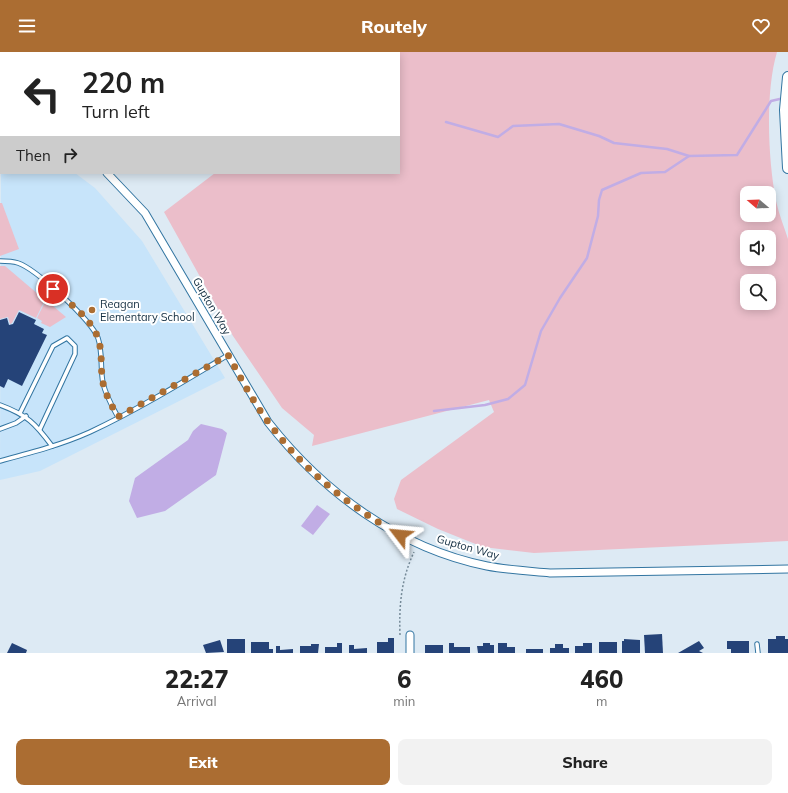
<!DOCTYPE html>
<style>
:root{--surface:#fff;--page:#f2f2f2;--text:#222;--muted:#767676;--accent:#ab6d32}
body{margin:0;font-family:Mulish,sans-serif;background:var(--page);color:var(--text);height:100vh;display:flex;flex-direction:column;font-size:15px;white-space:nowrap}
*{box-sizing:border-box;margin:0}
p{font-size:13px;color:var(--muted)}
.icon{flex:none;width:22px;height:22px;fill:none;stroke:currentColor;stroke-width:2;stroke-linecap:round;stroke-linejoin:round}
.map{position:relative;height:601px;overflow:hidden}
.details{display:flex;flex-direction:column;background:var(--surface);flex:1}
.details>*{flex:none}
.guide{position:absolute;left:0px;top:0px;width:400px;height:122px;box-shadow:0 2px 10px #0003;background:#fff;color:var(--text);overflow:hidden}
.needle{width:26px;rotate:289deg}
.controls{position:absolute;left:740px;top:134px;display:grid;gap:8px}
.controls a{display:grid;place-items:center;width:36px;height:36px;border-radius:8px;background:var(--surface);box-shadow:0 2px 10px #0003;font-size:20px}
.pin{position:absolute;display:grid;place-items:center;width:34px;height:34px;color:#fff;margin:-17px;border:2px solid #fff;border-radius:50%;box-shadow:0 1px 4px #0007}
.me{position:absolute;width:44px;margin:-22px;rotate:299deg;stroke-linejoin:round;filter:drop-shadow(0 0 3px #0008)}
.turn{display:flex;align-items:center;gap:14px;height:84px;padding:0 16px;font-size:18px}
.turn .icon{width:52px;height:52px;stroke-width:2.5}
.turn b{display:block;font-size:28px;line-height:34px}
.then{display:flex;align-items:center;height:38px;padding:0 16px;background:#0003;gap:8px;font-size:15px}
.eta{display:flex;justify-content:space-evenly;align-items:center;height:68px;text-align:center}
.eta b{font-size:24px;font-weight:800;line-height:28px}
.button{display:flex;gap:8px;margin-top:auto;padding:8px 16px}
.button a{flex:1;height:46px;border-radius:8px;background:var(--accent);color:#fff;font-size:16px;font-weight:800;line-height:46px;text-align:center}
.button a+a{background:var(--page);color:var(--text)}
header{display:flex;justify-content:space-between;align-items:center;height:52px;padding:0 16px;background:var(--accent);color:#fff;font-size:18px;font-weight:800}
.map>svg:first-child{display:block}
.built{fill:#c7e4fa}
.green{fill:#ebbeca;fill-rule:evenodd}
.water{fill:#c1ade5}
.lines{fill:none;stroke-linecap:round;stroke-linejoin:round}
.stream{stroke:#c1ade5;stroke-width:2.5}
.building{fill:#254378}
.lane-casing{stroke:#3275a1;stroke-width:5.5}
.street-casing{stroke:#3275a1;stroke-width:9}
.secondary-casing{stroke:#3275a1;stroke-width:12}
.path{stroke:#758a98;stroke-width:1.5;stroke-dasharray:2 2;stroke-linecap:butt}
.lane{stroke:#fff;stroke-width:3.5}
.street{stroke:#fff;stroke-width:7}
.secondary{stroke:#fff;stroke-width:10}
.route{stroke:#ab6d32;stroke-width:7;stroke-dasharray:0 12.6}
.poi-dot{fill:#ab6d32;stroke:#fff;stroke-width:1.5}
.labels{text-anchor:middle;stroke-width:4;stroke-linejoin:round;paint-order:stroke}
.poi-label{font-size:11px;fill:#122d40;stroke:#fff;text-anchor:start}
.street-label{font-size:11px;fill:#122d40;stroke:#fff}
</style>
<header><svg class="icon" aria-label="menu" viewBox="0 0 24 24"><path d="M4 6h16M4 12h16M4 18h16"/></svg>Routely<svg class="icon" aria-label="heart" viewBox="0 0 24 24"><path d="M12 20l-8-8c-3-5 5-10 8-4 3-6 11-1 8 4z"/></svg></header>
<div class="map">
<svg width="788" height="601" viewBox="0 0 788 601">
<rect width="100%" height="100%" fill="#ddeaf4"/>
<!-- built -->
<path class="built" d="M 1,110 L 1,121 L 75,121 L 95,136 L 142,189 L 225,326 L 40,419 L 0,428 Z"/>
<!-- green -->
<g class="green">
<path d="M 234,0 L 777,0 C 765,40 768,108 776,149 C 779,162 784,175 788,187 L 788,489 L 534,501 L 483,495 L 438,477 L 397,457 L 394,447 L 401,428 L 494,360 L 489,348 L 312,394 L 314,383 L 282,356 L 233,284 L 164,160 L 215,121 L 399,121 L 399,1 ZM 747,141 L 769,141 L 769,163 L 747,163 ZM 747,185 L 769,185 L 769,207 L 747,207 ZM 747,229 L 769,229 L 769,251 L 747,251 Z"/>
<path d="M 0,151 L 2,151 L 19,197 L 0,204 Z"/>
<path d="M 0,214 L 5,214 L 45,248 L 36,266 L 19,258 L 12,271 L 10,272 L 8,265 L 0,267 Z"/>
<path d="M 46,248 L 66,265 L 50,275 L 41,271 L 42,269 L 37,266 Z"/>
</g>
<!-- water -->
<g class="water">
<path d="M 201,372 L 222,377 L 227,381 L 216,423 L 165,459 L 137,466 L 129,449 L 135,426 L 188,388 L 193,379 Z"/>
<path d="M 317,453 L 330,462 L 313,483 L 301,474 Z"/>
</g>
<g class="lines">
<!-- stream -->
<g class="stream">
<path d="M 446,70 L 498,85 L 513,74 L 559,72 L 599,84 L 614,91 L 667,97 L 689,104 L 737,103 L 771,49 L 784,46"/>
<path d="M 434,359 L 485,353 L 508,347 L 525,333 L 541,279 L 560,246 L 587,206 L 598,164 L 599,148 L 602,138 L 641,121 L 665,120 L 689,104"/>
</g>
</g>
<!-- building -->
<g class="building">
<path d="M 19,260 L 36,268 L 34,272 L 44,277 L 42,281 L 47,283 L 22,334 L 8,327 L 4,336 L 0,334 L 0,268 L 7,266 L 9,273 L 13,272 Z"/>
<path d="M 662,582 L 663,601 L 645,601 L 644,583 Z"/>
<path d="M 776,584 L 785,584 L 785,587 L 788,587 L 788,601 L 768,601 L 768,587 L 776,587 Z"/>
<path d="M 388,586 L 394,586 L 394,601 L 377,601 L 377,590 L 388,590 Z"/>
<rect x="227" y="587" width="18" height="14"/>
<path d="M 624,587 L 640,588 L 640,601 L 622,601 L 622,589 L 624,589 Z"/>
<path d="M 220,588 L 224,600 L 206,601 L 203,593 Z"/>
<path d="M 699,589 L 704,596 L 699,599 L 703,601 L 678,601 Z"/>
<path d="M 727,589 L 749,589 L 749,601 L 731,601 L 731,597 L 727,597 Z"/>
<path d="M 251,590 L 269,590 L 269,597 L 273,597 L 273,601 L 251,601 Z"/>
<rect x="599" y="590" width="18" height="11"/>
<path d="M 12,591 L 27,598 L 26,601 L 7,601 Z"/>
<path d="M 337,591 L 342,591 L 342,601 L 325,601 L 325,595 L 337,595 Z"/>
<path d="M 449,591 L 454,591 L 454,595 L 470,595 L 470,601 L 449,601 Z"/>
<path d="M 483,591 L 490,591 L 490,593 L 494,593 L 494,601 L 478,601 L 477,594 L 483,594 Z"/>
<path d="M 498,591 L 507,591 L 507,595 L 515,595 L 515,601 L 498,601 Z"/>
<path d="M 583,591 L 592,591 L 592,601 L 575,601 L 575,594 L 583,594 Z"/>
<path d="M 311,592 L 319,592 L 318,601 L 300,601 L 300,594 L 311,594 Z"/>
<path d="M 555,592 L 563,592 L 563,596 L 569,596 L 569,601 L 550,601 L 550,596 L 555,596 Z"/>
<path d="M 349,593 L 354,593 L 354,597 L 367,596 L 367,601 L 349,601 Z"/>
<rect x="425" y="593" width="18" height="8"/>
<path d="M 276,594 L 280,594 L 280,598 L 293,597 L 293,601 L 276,601 Z"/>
<rect x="526" y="597" width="17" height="4"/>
</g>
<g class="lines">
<!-- lane casing -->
<g class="lane-casing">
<g id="lane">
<path d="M 126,0 L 129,1"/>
<path d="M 5,1 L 5,0"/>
<path d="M 133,1 L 134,0"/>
<path d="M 0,13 L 1,11"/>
<path d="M 0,209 C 6,209 12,209 18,211 C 36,217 91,268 98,286 C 103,301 100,316 103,331 C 106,344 112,354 118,365"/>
<path d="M 0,353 C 27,363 35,371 52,394"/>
<path d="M 20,361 L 53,294 L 67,286 L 75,294 L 75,302 L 40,377"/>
<path d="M 0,377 L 16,371 L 26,364"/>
<path d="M 0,409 C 30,401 61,393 90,380 C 137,358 183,330 228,303"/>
<path d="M 757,592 L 758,601"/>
</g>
</g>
<!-- street casing -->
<g class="street-casing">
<g id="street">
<path d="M 0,51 L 1,51"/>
<path d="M 107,121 L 145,161 L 268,370 C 323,440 398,496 487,514 C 508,518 529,519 550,521 L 788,517"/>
<path d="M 410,583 L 410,601"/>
</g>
</g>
<!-- secondary casing -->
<g class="secondary-casing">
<path id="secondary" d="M 788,25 L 785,58 L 788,116"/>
</g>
<!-- path -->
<path class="path" d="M 400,583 C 399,553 401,528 414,500"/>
<!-- lane -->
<use href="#lane" class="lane"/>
<!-- street -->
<use href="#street" class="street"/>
<!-- secondary -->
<use href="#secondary" class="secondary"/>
</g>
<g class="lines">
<!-- route -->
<path class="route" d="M 53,237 C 69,251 90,265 98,286 C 103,301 100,316 103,331 C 106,344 112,354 118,365 L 228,303 C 241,326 253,350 269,371 C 304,419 349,454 400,483"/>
</g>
<!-- markers -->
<circle class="poi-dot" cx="92" cy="258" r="4"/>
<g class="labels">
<!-- poi labels -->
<g class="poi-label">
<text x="100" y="256">Reagan<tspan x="100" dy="13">Elementary School</tspan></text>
</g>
<!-- street labels -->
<g class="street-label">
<text transform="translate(212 254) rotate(60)" y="4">Gupton Way</text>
<text transform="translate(468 495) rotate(16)" y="4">Gupton Way</text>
</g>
</g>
</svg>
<div class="controls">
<a><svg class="needle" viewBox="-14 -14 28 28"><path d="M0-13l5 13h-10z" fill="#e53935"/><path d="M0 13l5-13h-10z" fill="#767676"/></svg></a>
<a><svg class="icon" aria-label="sound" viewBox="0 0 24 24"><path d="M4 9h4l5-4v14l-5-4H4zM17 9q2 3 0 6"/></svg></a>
<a><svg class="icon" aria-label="search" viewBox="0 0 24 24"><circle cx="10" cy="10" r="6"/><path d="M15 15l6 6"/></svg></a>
</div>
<div class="pin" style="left:53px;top:237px;background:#d93025"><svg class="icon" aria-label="arrive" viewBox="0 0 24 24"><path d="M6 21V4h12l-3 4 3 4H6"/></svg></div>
<svg class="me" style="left:400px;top:483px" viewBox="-20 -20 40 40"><path d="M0-17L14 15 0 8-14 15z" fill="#ab6d32" stroke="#fff" stroke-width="4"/></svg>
<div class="guide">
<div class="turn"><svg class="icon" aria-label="left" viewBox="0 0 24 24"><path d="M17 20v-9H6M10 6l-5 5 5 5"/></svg><div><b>220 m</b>Turn left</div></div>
<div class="then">Then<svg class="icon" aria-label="right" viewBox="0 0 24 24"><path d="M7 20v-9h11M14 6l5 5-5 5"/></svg></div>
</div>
</div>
<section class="details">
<div class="eta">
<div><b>22:27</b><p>Arrival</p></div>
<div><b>6</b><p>min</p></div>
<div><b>460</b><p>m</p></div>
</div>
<div class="button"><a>Exit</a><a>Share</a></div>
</section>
